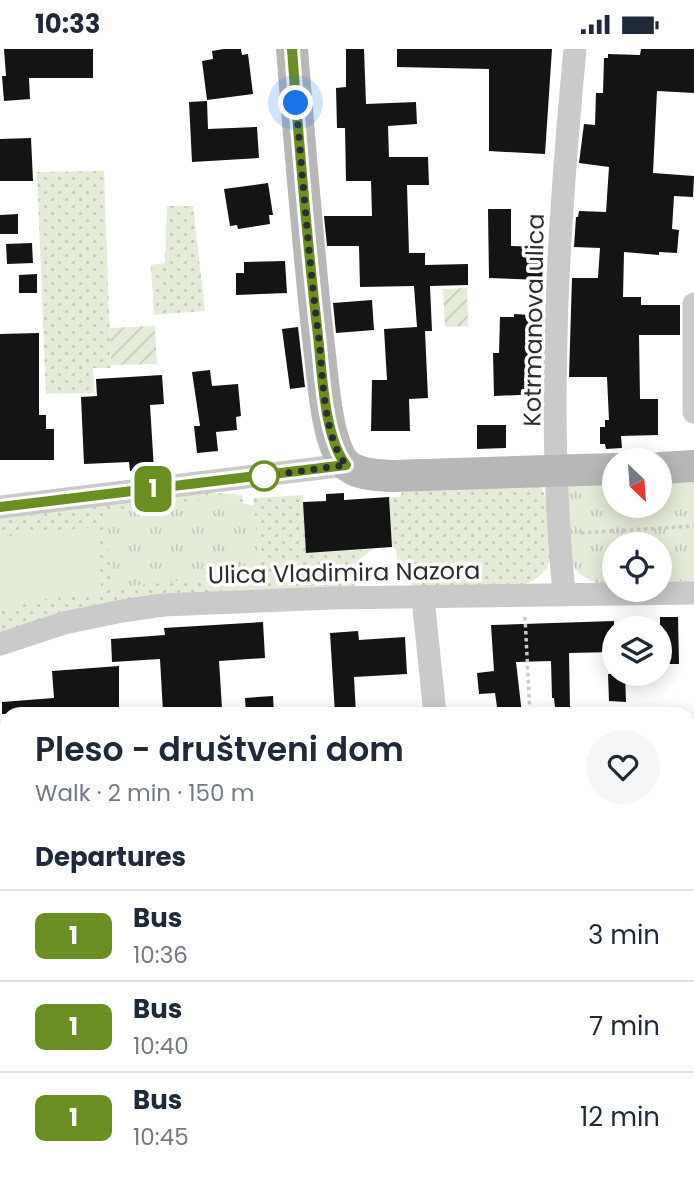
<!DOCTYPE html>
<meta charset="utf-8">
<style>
body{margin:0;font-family:Poppins,sans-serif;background:#f6f6f7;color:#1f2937;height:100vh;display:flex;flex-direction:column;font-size:26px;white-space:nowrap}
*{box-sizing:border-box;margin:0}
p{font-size:23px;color:#747a83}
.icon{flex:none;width:38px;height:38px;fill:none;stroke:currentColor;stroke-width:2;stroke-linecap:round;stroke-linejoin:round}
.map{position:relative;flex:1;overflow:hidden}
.panel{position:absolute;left:0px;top:658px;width:695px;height:471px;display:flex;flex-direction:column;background:#fff;border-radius:21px 21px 0 0;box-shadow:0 4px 18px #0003}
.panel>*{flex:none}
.badge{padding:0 14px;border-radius:10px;font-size:24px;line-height:46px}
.needle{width:46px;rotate:155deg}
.tools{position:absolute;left:602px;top:399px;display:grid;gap:14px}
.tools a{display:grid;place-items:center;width:70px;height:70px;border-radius:50%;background:#fff;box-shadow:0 4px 18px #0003;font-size:35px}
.you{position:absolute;width:35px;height:35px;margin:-18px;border:5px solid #fff;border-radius:50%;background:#1a73e8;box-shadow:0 0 0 10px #1a73e833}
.map>.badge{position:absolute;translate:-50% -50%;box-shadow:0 0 0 4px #fff}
h2{padding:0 35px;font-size:26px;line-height:63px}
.round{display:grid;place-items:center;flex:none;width:74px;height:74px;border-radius:37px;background:#f6f6f7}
.overview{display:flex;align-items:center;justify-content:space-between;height:119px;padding:0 35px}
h1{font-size:33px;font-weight:600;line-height:52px}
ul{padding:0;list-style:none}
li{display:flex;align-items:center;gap:21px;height:91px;padding:0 35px;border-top:2px solid #e0e1e3}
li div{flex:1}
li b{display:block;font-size:26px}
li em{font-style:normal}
li .badge{min-width:77px;font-weight:700;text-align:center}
.status{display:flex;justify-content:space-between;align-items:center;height:49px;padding:0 35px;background:#fff;direction:ltr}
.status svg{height:19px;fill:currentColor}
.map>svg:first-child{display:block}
.grass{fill:url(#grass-dots)}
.forest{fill:url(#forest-firs)}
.park{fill:url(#park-tufts)}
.garden{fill:url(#garden-furrows)}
.pitch{fill:#e5ebd9}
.building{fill:#141414}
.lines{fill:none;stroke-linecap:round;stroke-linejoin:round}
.path{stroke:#cacaca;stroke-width:3.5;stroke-dasharray:3.5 3.5;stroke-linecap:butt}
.street{stroke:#cacaca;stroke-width:23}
.secondary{stroke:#b7b7b7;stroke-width:32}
.line-casing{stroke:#fff;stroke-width:16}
.line{stroke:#6b8e23;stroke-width:10}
.walk{stroke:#2d2d2d;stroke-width:7;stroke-dasharray:0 12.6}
.stop-dot{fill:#fff;stroke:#6b8e23;stroke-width:3.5}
.labels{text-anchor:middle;stroke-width:7;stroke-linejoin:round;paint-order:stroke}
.street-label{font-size:24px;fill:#2d2d2d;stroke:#fff}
</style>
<div class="status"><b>10:33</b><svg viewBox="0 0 49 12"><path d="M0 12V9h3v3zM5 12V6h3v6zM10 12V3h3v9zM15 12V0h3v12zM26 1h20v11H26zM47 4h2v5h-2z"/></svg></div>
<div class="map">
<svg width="694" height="1128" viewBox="0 0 694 1128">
<defs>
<pattern id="grass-dots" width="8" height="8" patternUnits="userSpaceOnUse" patternTransform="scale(1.75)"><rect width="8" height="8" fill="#e5ebd9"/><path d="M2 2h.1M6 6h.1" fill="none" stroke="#c5cabb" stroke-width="1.8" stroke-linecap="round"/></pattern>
<pattern id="forest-firs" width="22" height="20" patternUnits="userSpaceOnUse" patternTransform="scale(1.75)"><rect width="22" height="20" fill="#e5ebd9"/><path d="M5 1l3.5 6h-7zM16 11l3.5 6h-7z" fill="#c5cabb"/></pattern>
<pattern id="park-tufts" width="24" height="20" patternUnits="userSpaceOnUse" patternTransform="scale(1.75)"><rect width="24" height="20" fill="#e5ebd9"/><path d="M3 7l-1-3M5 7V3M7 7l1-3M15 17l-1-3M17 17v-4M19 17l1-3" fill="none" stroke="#c5cabb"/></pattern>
<pattern id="garden-furrows" width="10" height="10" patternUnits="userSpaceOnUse" patternTransform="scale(1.75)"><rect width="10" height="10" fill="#e5ebd9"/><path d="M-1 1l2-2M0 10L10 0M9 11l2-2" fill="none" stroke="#c5cabb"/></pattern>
</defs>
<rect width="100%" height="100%" fill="#fff"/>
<g class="grass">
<path d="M104,122L111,319H93L94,344L46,345L37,123Z"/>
<path d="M167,157H193L205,262L154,266L151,216L165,214Z"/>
<path d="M539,436C549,449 549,462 550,478C553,506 554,524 523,536L416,541L398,517L396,501L392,498L389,448H400L401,444L410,440Z"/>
<path d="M204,443L242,446L243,454L222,448L259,524L253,449L303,446L306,504L373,500L361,509V531L349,541L0,589V469Z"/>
<rect x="97" y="1122" width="125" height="6"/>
</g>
<g class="forest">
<path d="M694,820V1128H690L688,1113V821Z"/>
<path d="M0,1010L7,1011V1122H97V1128H0Z"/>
</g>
<g class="park">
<path d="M694,429V536L660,537V495H614V538C553,530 568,486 568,438L572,434L614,432V457H660V430Z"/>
<path d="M222,448L254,457L259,524L113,539L103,463Z"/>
</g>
<g class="garden">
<path d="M467,239L468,277L445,278L443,240Z"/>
<path d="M155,277L157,315L111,316L110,279Z"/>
</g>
<path class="pitch" d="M95,478L102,544L15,553V559L0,561V482L7,481L8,487Z"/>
<g class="building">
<path d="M4,0H93V29H29L30,50L4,52L2,27H6Z"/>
<path d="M224,0H241L242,6L248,5L253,45L207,51L202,12L213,10L212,2Z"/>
<path d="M346,0H364L366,55L416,53L417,75L388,77L389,108H428L429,136H407L409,204H425V216L468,215V236L430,237L432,282H425L428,349L409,350L410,382H371L372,331H387L384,280L417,278L414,237L360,238L359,197H327L324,167H372L371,132H346L345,79H337L336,39L346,38Z"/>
<path d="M397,0H552L545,105L489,102V20L397,18Z"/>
<path d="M641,0H694V44L657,42L653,124L694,127L693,148L674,147L672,180L679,181L677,204L659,203V206L624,203L623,248H641V256H680V286H639L640,350H658V386L621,387L622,399L606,400L605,395H600V378H605V371H609L607,328H569L572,229H598L600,199L574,198L576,168H578L579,162L606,163L609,118L579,114L584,75L595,76L596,44H603L604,9H608V5L640,6Z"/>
<path d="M207,52L208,80L257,78L259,109L192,113L189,53Z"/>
<path d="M31,89L33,132H0V90Z"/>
<path d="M268,134L273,166H269L270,175L238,180L237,176L230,177L224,140Z"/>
<path d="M488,160H511V197L544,198L542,231L489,229Z"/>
<path d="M18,165V185H0V166Z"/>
<path d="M32,194L33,214L7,215L6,195Z"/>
<path d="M285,212L287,244L236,246V224H244V213Z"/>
<path d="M37,225V244H19V226Z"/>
<path d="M372,251L374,281L336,284L333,254Z"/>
<path d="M514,265L530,266L529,327L541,326V345L494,347L493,304H499L500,268H514Z"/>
<path d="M298,278L305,338L290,340L282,280Z"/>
<path d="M39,284V366H46V380H54V411H0V285Z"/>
<path d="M210,321L212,337L238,335L241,367L236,368L237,381L216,383L218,402L197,404L194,377H200L192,323Z"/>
<path d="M162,326L164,355L150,356L154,421L130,422L129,413L84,415L81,348L97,347L96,330Z"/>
<path d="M477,376H506V399L477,400Z"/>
<path d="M344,444V451L389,448L392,498L306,504L303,453L326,452V445Z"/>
<path d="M660,568H678L679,615H660Z"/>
<path d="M614,572V603L569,604L570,658H555L554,649H552L551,612L516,613L522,665H498L495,644L479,645L477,624L494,622L491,576Z"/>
<path d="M263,573L265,609L219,612L222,659L163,663L160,610L112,613L111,590L165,586L164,579Z"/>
<path d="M358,582L359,591L405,588L407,625L354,628L356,665H335L330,584Z"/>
<path d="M119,617V665H2V653L54,649L52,622Z"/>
<path d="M608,625H625L626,653L609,652Z"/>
<path d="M273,647L274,665H246L245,649Z"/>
</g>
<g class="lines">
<g class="path">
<path d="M581,484L694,477"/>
<path d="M525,568L530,665"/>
</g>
<g class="street">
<path d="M694,255V363"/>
<path d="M0,458L346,416"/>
<path d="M564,544C546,363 558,180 575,0"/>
<path d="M423,549L435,665"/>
<path d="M0,595L64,574L122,562L163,556L332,549L694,544"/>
<path d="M0,706L7,761"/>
<path d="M489,1122V1128"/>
</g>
<g class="secondary">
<path d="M292,0C300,99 308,199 319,298C323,328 326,388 343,412C354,426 376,426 392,427L614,420"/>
<path d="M660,419L694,417"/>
</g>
</g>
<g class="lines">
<defs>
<path id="line" d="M0,458L346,416C324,388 322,322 318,287C307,191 299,96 292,0"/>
</defs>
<use href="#line" class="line-casing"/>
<use href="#line" class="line"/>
<path class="walk" d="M264,427L346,416C323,387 323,327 319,291C309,212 303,133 296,54"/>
</g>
<circle class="stop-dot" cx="264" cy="427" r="14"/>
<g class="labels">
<g class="street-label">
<text transform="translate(534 271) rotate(-89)" y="8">Kotrmanova ulica</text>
<text transform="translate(344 524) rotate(-1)" y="8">Ulica Vladimira Nazora</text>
</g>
</g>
</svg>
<div class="tools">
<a><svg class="needle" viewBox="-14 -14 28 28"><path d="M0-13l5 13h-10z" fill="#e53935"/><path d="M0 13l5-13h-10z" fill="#747a83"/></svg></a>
<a><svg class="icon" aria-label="locate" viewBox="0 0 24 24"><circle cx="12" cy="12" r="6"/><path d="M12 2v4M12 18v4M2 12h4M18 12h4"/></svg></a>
<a><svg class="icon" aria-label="layers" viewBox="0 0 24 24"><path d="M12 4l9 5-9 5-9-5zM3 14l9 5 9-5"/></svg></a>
</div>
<div class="you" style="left:296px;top:54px"></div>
<b class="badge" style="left:153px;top:440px;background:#6b8e23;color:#fff">1</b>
<section class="panel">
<div class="overview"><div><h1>Pleso - društveni dom</h1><p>Walk · 2 min · 150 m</p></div><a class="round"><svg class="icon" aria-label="heart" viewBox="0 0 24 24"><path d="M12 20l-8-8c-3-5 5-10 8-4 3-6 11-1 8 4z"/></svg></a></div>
<h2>Departures</h2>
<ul>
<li><span class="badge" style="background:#6b8e23;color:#fff">1</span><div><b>Bus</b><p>10:36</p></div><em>3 min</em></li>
<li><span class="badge" style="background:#6b8e23;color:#fff">1</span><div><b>Bus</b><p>10:40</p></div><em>7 min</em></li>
<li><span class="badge" style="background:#6b8e23;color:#fff">1</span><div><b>Bus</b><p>10:45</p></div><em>12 min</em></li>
</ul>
</section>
</div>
